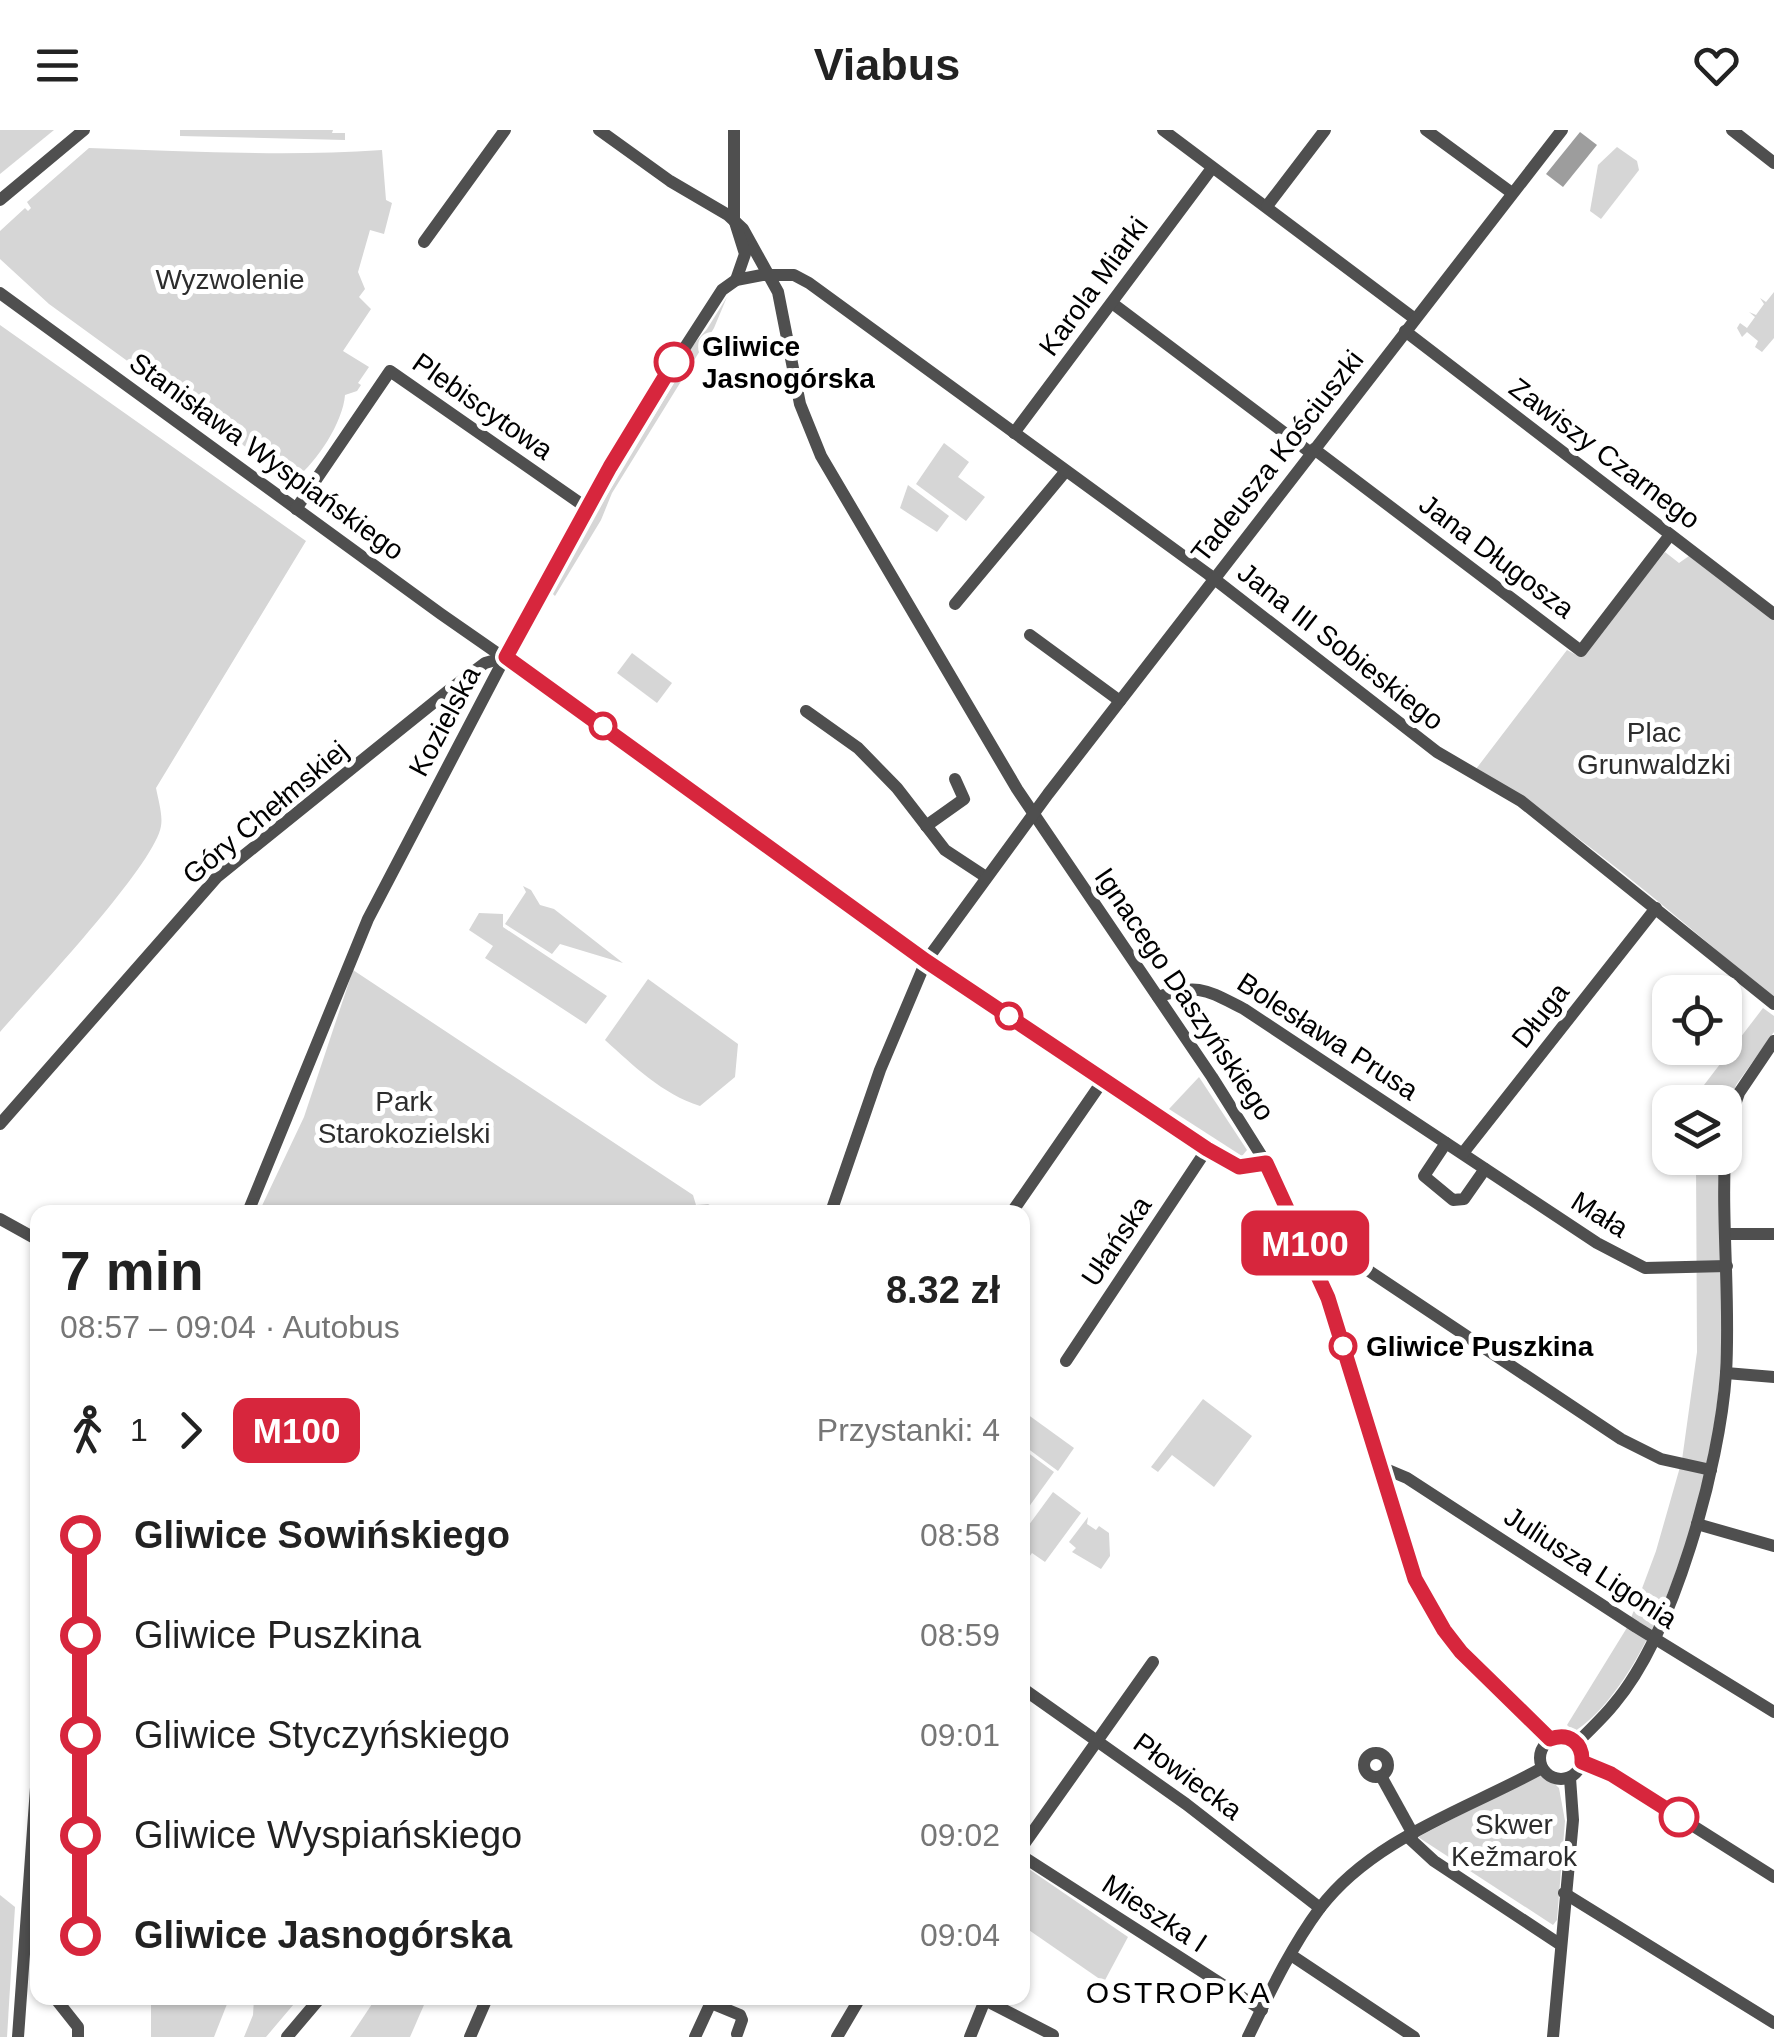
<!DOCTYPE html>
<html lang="pl">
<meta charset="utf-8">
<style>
body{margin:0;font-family:Helvetica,sans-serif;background:#f2f2f2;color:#222;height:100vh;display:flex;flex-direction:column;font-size:38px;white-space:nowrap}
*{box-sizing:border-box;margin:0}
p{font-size:32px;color:#767676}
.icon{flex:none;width:55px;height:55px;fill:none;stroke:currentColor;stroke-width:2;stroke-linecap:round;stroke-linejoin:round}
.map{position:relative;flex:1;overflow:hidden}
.details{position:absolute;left:30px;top:1075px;width:1000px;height:800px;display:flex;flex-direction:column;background:#fff;border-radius:20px;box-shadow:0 2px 8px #0004}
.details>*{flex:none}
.badge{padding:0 20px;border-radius:15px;font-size:35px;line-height:65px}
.controls{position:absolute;left:1652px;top:845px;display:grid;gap:20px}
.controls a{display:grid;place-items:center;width:90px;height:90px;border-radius:20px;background:#fff;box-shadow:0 2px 8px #0004;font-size:50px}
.map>.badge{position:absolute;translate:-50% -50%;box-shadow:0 0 0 5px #fff}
.legs{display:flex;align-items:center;gap:15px;height:110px;padding:0 30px;font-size:32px}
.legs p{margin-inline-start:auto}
.summary{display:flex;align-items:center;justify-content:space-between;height:170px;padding:0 30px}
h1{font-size:55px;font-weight:700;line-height:75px}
ul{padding:0 30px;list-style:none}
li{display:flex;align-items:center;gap:35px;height:100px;font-size:38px}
li i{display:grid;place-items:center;width:15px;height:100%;margin:0 12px;background:currentColor}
li i::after{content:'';width:25px;height:25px;margin:-12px;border:8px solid;border-radius:50%;background:#fff}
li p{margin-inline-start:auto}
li:first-child i{background:linear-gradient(#0000 50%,currentColor 0)}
li:last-child i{background:linear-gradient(currentColor 50%,#0000 0)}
header{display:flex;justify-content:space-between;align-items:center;height:130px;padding:0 30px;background:#fff;font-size:45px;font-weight:700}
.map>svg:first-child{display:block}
.green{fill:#d6d6d6}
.water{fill:#9d9d9d}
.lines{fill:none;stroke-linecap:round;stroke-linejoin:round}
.minor{stroke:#4f4f4f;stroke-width:12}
.line-1-casing{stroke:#fff;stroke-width:22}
.line-1{stroke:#d7263d;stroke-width:15}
.stop-1-dot{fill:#fff;stroke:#d7263d;stroke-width:5}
.labels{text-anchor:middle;stroke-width:10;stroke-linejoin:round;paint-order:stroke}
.park-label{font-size:28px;fill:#2d2d2d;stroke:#fff}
.street-label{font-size:28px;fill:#000;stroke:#fff}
.stop-label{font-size:28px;font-weight:bold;fill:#000;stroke:#fff;text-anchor:start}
.neighbourhood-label{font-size:30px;letter-spacing:2.5px;fill:#000;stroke:#fff}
</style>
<header><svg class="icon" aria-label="menu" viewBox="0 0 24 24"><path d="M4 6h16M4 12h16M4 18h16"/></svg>Viabus<svg class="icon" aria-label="heart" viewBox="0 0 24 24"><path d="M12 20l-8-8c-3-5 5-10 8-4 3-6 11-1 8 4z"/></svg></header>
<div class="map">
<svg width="1774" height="1907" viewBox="0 0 1774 1907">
<rect width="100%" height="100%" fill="#fff"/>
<g class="green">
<path d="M0,0H54L0,44Z"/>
<path d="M180,0H333L332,3H345V10L180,6Z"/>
<path d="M1617,17L1637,31L1639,40L1601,89L1590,81L1598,35Z"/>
<path d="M89,18C187,21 284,27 382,20L386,70L392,73L384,104L370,100L358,142L365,159L359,167L371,179L343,221L369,237L358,253L361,255L357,261L345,265C343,292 317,332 296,348L283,344L49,174L0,129V101L25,78L28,81L31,78L27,72Z"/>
<path d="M1774,162V208L1762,222L1755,217L1758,211L1747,202L1742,207L1737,198L1740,193L1747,198L1755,187L1749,182L1756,185L1764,174L1760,168L1766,172Z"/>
<path d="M727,167L714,198L612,363L601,390L555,466L550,461L687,231V222L707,199Z"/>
<path d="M0,195L306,411L156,658C158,669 163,685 161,696C155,735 32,865 0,902Z"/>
<path d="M944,313L969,332L958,347L985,367L966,391L916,354Z"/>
<path d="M908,355L949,386L937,402L900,378Z"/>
<path d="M1665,422L1679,433L1689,426L1774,490V868C1677,788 1584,704 1476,639L1567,520L1580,527Z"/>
<path d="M632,523L672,553L657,573L617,543Z"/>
<path d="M523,756L531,760L540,775L554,779L623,833L560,814L552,824L505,794L526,762Z"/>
<path d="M479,783L503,784V797L607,866L586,894L485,828L493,816L469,800Z"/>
<path d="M353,840L693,1065L696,1075L708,1074L722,1082H259L304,987Z"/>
<path d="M648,849L738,914L735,947L700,976C662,964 634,936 605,910Z"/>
<path d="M1763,878L1774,886V902L1736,955L1725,985V972H1691Z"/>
<path d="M1199,947L1247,1020L1242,1026L1169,979Z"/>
<path d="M1691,1028H1719C1720,1099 1724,1171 1720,1242C1715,1341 1660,1545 1574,1602L1567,1595L1628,1496L1656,1421L1682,1330L1697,1222L1696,1032Z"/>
<path d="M1203,1269L1252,1306L1214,1357L1172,1325L1158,1342L1151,1337Z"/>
<path d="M1027,1284L1074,1318L1058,1341L1023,1315V1291Z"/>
<path d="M1023,1319L1054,1342L1023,1385Z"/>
<path d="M1053,1362L1081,1383L1045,1432L1032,1423L1023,1435V1403Z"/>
<path d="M1088,1387L1087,1394L1096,1400L1099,1396L1109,1403L1110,1426L1101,1439L1072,1422L1076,1418L1069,1412Z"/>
<path d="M1542,1642L1559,1658L1565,1691L1557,1790L1553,1795L1418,1707Z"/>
<path d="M1023,1735L1128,1807L1104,1852L1023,1796Z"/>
<path d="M0,1765L15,1777L7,1907H0Z"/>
<path d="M151,1868L229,1869L214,1907H151Z"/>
<path d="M254,1868H299L266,1907H244L253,1885Z"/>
<path d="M376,1868H427L410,1907H350Z"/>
</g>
<path class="water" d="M1580,2L1597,15L1563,57L1546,44Z"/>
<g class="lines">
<g class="minor">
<path d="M599,0L670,51L728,85L743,99L778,162L800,274L821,326L1017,659L1212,947L1266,1033L1327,1168L1405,1423L1432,1482L1461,1521L1550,1609"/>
<path d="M734,0V89L745,124L736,150"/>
<path d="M1163,0L1415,189"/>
<path d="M1426,0L1512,63"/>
<path d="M1732,0L1774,33"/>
<path d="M0,70L84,0"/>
<path d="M1267,76L1325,0"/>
<path d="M424,112L505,0"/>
<path d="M0,163L441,484L605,598L926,831L1228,1033L1247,1038L1266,1033"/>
<path d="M1112,173L1311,323"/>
<path d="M1405,201L1774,484"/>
<path d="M1014,303L1212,38"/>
<path d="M1314,319L1581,521L1670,405"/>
<path d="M296,379L390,241L587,378"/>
<path d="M955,474L1065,342"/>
<path d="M1030,505L1120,571"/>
<path d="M806,581L858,618L897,658L945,720L986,747"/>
<path d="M926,696L964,669L955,649"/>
<path d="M1158,867C1198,852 1208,861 1244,879L1597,1113L1645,1138L1727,1136"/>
<path d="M0,994L217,747L453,557L485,533L506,527"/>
<path d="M1446,1013L1424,1046L1453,1070L1464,1069L1485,1039"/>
<path d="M1463,1023L1656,778"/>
<path d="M248,1082L368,789L537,466L638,290L722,160L736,150L762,145H794L809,153L1208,444L1437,622L1521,671L1774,874"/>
<path d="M831,1082L880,940L926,831L1048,664L1562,0"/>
<path d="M1012,1082L1104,949"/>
<path d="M0,1089L38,1110"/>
<path d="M1726,1104H1774"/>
<path d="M1307,1118L1324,1114L1339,1121L1621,1309L1661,1329L1711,1340"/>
<path d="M1066,1231L1207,1019"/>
<path d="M1726,1243L1774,1247"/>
<path d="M1380,1340H1388L1407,1348L1636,1497L1774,1582"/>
<path d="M1697,1394L1774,1416"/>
<path d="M1022,1558L1186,1674L1320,1778"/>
<circle cx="1561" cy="1628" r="21"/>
<path d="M1577,1613C1589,1600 1603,1588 1614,1574C1674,1504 1720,1335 1726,1243C1731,1162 1719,1079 1727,998L1739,963L1774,911"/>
<circle cx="1376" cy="1635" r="12"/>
<path d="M1582,1632L1611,1644L1774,1747"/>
<path d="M1381,1646L1413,1704"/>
<path d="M1408,1707L1434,1731L1561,1815"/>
<path d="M1022,1717L1153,1532"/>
<path d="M1022,1726L1262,1880"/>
<path d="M1564,1763L1774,1893"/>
<path d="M1291,1825L1414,1907"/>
<path d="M55,1868L78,1897V1907"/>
<path d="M981,1868L1053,1905"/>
<path d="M711,1873L740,1885L742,1890L737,1904"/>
<path d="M18,1907L38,1630"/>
<path d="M287,1907L320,1868"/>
<path d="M470,1907L487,1868"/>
<path d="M695,1907L713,1868"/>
<path d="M837,1907L860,1868"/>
<path d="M970,1907L985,1870"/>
<path d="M1248,1907C1269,1864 1291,1817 1320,1778C1373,1708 1468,1679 1542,1638"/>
<path d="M1553,1907L1573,1690L1570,1648"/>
</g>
</g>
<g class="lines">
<defs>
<path id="line-1" d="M674,232L610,337L506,527L926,831L1207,1019L1239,1037L1266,1033L1328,1168L1415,1449L1444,1500L1461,1522L1550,1609C1569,1602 1583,1613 1582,1632L1611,1644L1679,1687"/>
</defs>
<use href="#line-1" class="line-1-casing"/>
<use href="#line-1" class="line-1"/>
</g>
<g class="stop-1-dot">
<circle cx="674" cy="232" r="18"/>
<circle cx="603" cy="596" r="12"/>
<circle cx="1009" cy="886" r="12"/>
<circle cx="1343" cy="1216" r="12"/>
<circle cx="1679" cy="1687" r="18"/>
</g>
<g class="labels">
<g class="park-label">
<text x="230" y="159">Wyzwolenie</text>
<text x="1654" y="612">Plac<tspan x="1654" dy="32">Grunwaldzki</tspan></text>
<text x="404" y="981">Park<tspan x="404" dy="32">Starokozielski</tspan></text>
<text x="1514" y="1704">Skwer<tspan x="1514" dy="32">Kežmarok</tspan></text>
</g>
<g class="street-label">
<text transform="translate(1093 156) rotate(-54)" y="10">Karola Miarki</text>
<text transform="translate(483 276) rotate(35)" y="10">Plebiscytowa</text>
<text transform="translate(1605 323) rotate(37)" y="10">Zawiszy Czarnego</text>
<text transform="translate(267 326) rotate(36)" y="10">Stanisława Wyspiańskiego</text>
<text transform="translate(1277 326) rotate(-52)" y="10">Tadeusza Kościuszki</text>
<text transform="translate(1497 426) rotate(37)" y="10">Jana Długosza</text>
<text transform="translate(1341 516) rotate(38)" y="10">Jana III Sobieskiego</text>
<text transform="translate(444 591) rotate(-62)" y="10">Kozielska</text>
<text transform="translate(265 682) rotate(-40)" y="10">Góry Chełmskiej</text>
<text transform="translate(1185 864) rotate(56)" y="10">Ignacego Daszyńskiego</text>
<text transform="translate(1540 885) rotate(-52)" y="10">Długa</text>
<text transform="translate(1328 906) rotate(33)" y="10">Bolesława Prusa</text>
<text transform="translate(1600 1084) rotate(32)" y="10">Mała</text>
<text transform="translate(1116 1111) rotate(-56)" y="10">Ułańska</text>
<text transform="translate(1591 1437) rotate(33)" y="10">Juliusza Ligonia</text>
<text transform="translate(1188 1646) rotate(36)" y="10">Płowiecka</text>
<text transform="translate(1155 1783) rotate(33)" y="10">Mieszka I</text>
</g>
<g class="stop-label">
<text x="702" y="226">Gliwice<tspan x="702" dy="32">Jasnogórska</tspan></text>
<text x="1366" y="1226">Gliwice Puszkina</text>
</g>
<g class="neighbourhood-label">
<text x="1179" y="1873">OSTROPKA</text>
</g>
</g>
</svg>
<div class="controls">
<a><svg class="icon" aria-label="locate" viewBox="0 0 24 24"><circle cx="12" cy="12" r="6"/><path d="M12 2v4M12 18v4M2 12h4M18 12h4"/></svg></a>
<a><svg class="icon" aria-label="layers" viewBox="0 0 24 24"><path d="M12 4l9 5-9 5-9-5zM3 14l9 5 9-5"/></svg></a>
</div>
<b class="badge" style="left:1305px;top:1113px;background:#d7263d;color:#fff">M100</b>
<section class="details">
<div class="summary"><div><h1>7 min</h1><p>08:57 – 09:04 · Autobus</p></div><b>8.32 zł</b></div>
<div class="legs"><svg class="icon" aria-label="walk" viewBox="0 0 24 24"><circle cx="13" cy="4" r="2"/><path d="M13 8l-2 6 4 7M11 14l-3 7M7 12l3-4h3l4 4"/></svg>1<svg class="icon" aria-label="forward" viewBox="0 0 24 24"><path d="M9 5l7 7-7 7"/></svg><b class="badge" style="background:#d7263d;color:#fff">M100</b><p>Przystanki: 4</p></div>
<ul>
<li><i style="color:#d7263d"></i><b>Gliwice Sowińskiego</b><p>08:58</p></li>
<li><i style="color:#d7263d"></i><span>Gliwice Puszkina</span><p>08:59</p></li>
<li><i style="color:#d7263d"></i><span>Gliwice Styczyńskiego</span><p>09:01</p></li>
<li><i style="color:#d7263d"></i><span>Gliwice Wyspiańskiego</span><p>09:02</p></li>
<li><i style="color:#d7263d"></i><b>Gliwice Jasnogórska</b><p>09:04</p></li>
</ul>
</section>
</div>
